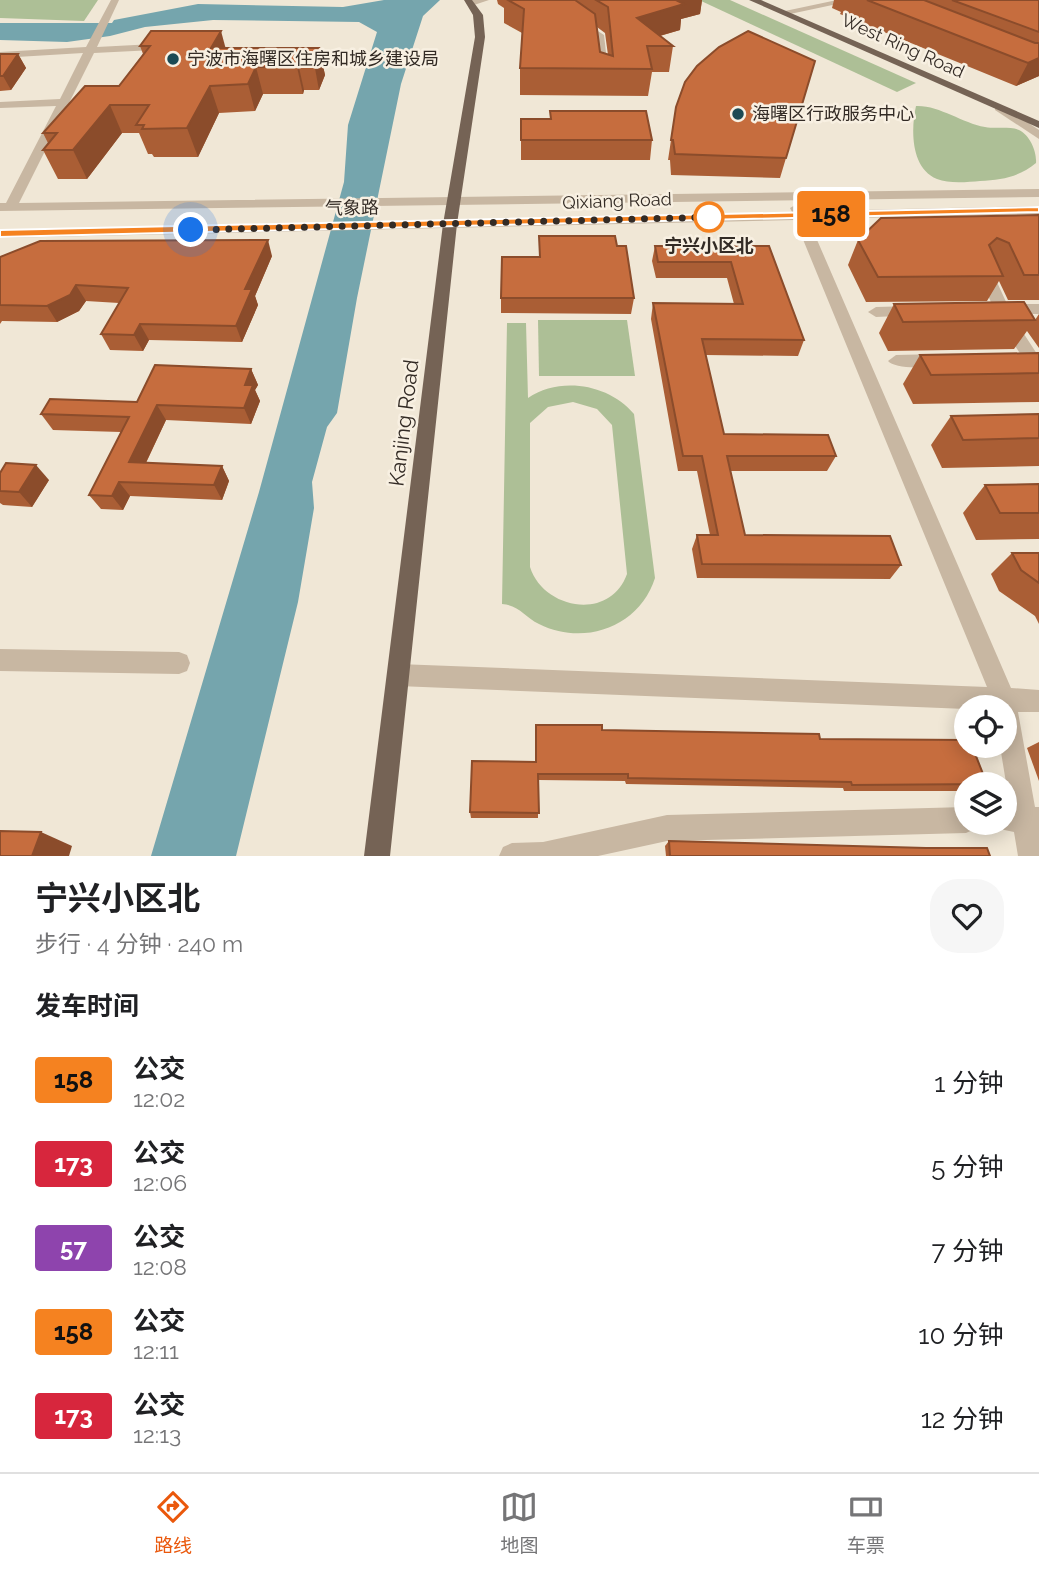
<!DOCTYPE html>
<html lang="zh">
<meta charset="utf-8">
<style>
body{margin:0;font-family:Raleway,"Noto Sans SC",sans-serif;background:#f6f6f6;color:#202124;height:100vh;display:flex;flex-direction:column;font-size:26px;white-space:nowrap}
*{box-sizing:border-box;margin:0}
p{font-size:23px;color:#757577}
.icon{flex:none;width:38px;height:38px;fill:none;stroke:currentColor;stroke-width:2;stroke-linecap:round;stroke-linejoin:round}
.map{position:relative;height:856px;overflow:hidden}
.panel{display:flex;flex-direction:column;background:#fff;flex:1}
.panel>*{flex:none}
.badge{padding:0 14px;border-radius:5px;font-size:24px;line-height:46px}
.buttons{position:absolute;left:954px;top:695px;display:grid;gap:14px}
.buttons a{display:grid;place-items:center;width:63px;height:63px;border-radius:50%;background:#fff;box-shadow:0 4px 18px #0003;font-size:35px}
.you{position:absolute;width:35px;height:35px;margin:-18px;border:5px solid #fff;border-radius:50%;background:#1a73e8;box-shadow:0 0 0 10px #1a73e833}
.map>.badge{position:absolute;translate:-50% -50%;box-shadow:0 0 0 4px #fff}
h2{padding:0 35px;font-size:26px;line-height:63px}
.round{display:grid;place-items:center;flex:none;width:74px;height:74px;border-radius:28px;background:#f6f6f6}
.overview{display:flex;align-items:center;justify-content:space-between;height:119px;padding:0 35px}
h1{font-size:33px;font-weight:700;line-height:52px}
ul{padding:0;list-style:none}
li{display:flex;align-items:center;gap:21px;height:84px;padding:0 35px}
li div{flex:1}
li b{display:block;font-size:26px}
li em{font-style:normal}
li .badge{min-width:77px;font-weight:700;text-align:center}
.menu{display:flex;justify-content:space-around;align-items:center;height:98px;border-top:2px solid #e0e0e0;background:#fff;font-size:19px;color:#757577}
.menu a{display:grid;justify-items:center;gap:4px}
.menu .on{color:#ea580c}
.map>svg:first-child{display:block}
.green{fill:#adbf96;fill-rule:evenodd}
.water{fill:#75a5ad}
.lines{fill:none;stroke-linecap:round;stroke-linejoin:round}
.minor{fill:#c8b7a2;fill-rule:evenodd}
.major{fill:#756355;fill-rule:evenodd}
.wall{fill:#aa5e35;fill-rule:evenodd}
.shaded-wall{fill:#8b4c2b}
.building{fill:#c66d3e;stroke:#8b4c2b;stroke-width:2}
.line{fill:#f58220;stroke:#fff;stroke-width:2}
.walk{stroke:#332b25;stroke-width:7;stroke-dasharray:0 12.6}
.poi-dot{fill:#1b4a54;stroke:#f8f0e2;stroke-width:2.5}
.stop-dot{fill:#fff;stroke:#f58220;stroke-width:3.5}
.labels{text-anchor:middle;stroke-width:5;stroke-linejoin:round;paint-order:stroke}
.far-street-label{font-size:18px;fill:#332b25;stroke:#f8f0e2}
.far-poi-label{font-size:18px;fill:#332b25;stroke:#f8f0e2;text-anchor:start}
.far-stop-label{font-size:18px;font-weight:bold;fill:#332b25;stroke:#f8f0e2}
.street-label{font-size:21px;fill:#332b25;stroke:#f8f0e2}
</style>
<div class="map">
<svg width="1039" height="856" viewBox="0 0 1039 856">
<rect width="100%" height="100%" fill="#f0e7d6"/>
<g class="green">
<path d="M0,0H98L84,21L0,18Z"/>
<path d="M699,0H730L916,83L897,92Z"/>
<path d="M916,106C939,105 962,123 985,127C995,129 1010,126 1019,130C1030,135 1037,152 1036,163C1019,177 1002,180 980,181C968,182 949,184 937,179C910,168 911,128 916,106Z"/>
<path d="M538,320H627L635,376H539Z"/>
<path d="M507,323H526L528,398C560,376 609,384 634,414L655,578C640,626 585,647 539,624C525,617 519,605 502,604ZM573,402L597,409L612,425L627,574C610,622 543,609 530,567V423L548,407Z"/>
</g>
<path class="water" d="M384,0H440L423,16L401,84L357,298L337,413L327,427L312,482L314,508L298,602L236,856H151L259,492L344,182L348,125L377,32L359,22L213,20L145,27L110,36L67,42L0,40V23H112L114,20L198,4L343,7Z"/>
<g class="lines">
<g class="minor">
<path d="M111,0H119L97,47L154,44L159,47L154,50L94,53L19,203L1039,189V197L0,211V203H6L56,106L0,108V102L60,99L83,53L0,58V52L86,47Z"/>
<path d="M489,0L471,6L466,3L472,0Z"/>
<path d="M540,0H550L604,35L609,79L600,77L596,38Z"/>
<path d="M837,0H856L790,14L785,11Z"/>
<path d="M995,106H1003L1039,130V139L995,110Z"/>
<path d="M797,204L802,205L805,211L1039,206V214L808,219L1011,688L1039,690V712H1018L1035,807H1039V856H1018L1014,832L995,828L993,822H1004V806L1010,807L1000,746H1004V707H966V709L398,686L390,683L387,675L390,667L398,664L987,687L795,220L0,238V230L792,212L790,208Z"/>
<path d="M984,265L991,269L1007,304H1039V314H1011L1039,357V376L1033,374L998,319L977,269Z"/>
<path d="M914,306L922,311L919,315L876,317L868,312L876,307Z"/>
<path d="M938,354L946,360C939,369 895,370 888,361L896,355Z"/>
<path d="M0,649L179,652L187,655L190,663L187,671L179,674L0,671Z"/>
<path d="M966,807V822H978L975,829L966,833L667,841L598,856H499L503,847L512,843L543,842L667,815Z"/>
</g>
<g class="major">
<path d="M464,0H472L483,15L485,37L457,224L390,856H364L443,224L475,37L473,15Z"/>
<path d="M749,0H761L1039,121V128Z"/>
</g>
</g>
<g class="wall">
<path d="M497,0H702L700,14L681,19L680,30L660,36L673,46L669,72H652L648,96L520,95V68L522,33L504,23V8L498,4ZM597,27L605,33L608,55L600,52Z"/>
<path d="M834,0H1039V76L1016,86L840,14L841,12L832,8Z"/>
<path d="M140,46L226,48H319L325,75L319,90H304L303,94H263L255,111L219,113L198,157H154L152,154H148L139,133H122L87,179H58L43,150L48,143L43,133L119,86L143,54Z"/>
<path d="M0,54H18L26,68L11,90L0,91Z"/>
<path d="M815,61L780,178L671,175L670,160H668L676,107Z"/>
<path d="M550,111L652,140L650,160H521V119H550Z"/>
<path d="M1039,215V300H1008L999,281L987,301L866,302L848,265L858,240Z"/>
<path d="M539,236L617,246L634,298L631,314L501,313V298L539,257Z"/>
<path d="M655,246H769L804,340L798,356L706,355L724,434L836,456L827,471H730L745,535L901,565L890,579L697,578L692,549L697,535H710L697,471H678L651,319L653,303L734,304L727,278H656L652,261Z"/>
<path d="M272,256L255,296L258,305L242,342L149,340L143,351L110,350L101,334L119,303L86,301L79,311L57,322L2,321L0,324V257Z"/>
<path d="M894,304L1035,320L1039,314V348L1027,331L1014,349L888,351L879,333Z"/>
<path d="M1039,353V402L913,404L903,384L920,355Z"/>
<path d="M251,369L258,385L255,390L260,401L251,424L166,420L146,463L222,466L229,481L222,500L130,496L123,510L101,509L89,495L121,432L53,430L41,414L137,402Z"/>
<path d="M1039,414V466L942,468L931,445L951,416Z"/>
<path d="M49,480L32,507L3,505L0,503V491Z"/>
<path d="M1039,484V539L976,540L963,513L985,485Z"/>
<path d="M1012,553H1039V624L1035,616L999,591L991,574Z"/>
<path d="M602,730L820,739L966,784V791H844L843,788L626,784L625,781L538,780V818H471L470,812Z"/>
<path d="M1039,742V781L1027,748Z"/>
<path d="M669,841L990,856H666L665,846Z"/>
</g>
<g class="shaded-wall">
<path d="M671,0H702L700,14L681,19L680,30L634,43L637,18Z"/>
<path d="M221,31L228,57L211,48Z"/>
<path d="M319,48L325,75L319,90L314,63Z"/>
<path d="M18,54L26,68L11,90L3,76Z"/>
<path d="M1039,58V76L1016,86L1028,63Z"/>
<path d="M298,63L304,90L303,94L297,67Z"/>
<path d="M256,67L263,94L255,111L248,84Z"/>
<path d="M210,86L219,113L198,157L187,128Z"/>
<path d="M110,105L122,133L87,179L73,150Z"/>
<path d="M268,240L272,256L255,296L258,305L242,342L236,326L245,289Z"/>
<path d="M76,285L86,301L79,311L57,322L47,306Z"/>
<path d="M140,324L149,340L143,351L134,335Z"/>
<path d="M251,369L258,385L255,390L260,401L251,424L244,408L245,385Z"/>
<path d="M157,405L166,420L139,477L129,462Z"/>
<path d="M36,465L49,480L32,507L19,492Z"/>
<path d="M222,466L229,481L222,500L214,485Z"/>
<path d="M119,482L130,496L123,510L112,496Z"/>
<path d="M41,832L72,846L69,856H32Z"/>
</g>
<g class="building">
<path d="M508,0H575L595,14L600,52L613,56L608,7L596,0H676L684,4L637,18L673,46H647L652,69L520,68L524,9Z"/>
<path d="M867,0H924L1035,43H1039V58L1028,63Z"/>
<path d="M952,0H1039V32Z"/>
<path d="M151,31H221L211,48H319L314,63H298L297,67H256L248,84L210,86L187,128L142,129L144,125H136L149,105H110L73,150H43L57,133H43L85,86H119L150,46H140Z"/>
<path d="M748,31L815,61L786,158L675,154L673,140H671L676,107L685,82L697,66L719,47Z"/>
<path d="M0,54H18L3,76H0Z"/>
<path d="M550,111H646L652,140H521V119H551Z"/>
<path d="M1039,215V275H1024L1009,243L997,238L989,245L1003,276L878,277L858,240L881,218Z"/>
<path d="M539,236H615L617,246H626L634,298H501L502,257H540Z"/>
<path d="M268,240L245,289H252L236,326L140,324L134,335L101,334L128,288L76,285L70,295L47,306L0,305V257L40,241Z"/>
<path d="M655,246H769L804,340L702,339L724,434L828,435L836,456H727L745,535L890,536L901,565L702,564L697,535H718L702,456H683L653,303L743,304L731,262H658Z"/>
<path d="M1024,302L1035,320L903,322L894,304Z"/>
<path d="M1039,353V373L931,375L920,355Z"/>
<path d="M155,365L251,369L245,385H253L244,408L157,405L129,462L222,466L214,485L119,482L112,496L89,495L129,417L41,414L50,399L137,402Z"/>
<path d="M1039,414V438L963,440L951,416Z"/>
<path d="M6,463L36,465L19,492L0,491V473Z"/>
<path d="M1039,484V513H1000L985,485Z"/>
<path d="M1012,553H1039V583L1021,570Z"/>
<path d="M536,725H602V730L819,734L820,739L966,740V746H972L987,784L852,785L851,782L628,778V774H538L539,813L470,812L472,761L536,762Z"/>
<path d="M0,831L41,832L32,856H0Z"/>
<path d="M669,841L926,848H987L990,856H670Z"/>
</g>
<path class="line" d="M1039,207V212L0,237V230Z"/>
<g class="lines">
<path class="walk" d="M191,230L720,217H709"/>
</g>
<g class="poi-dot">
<circle cx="173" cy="59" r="7"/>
<circle cx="738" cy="114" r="7"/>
</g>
<circle class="stop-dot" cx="709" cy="217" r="14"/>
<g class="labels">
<g class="far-street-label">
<text transform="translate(903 46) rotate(24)" y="6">West Ring Road</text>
<text transform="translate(617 201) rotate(-2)" y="6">Qixiang Road</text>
<text transform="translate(352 208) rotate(-1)" y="6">气象路</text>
</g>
<g class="far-poi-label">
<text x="187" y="65">宁波市海曙区住房和城乡建设局</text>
<text x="752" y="120">海曙区行政服务中心</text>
</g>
<g class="far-stop-label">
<text x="709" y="252">宁兴小区北</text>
</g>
<g class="street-label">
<text transform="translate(404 423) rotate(-83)" y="7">Kanjing Road</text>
</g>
</g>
</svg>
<div class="buttons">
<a><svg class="icon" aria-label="locate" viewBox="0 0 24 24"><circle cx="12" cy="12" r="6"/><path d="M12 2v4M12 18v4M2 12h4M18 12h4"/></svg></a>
<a><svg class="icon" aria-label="layers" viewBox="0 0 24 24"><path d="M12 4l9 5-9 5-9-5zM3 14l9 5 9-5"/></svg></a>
</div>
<div class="you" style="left:191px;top:230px"></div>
<b class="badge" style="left:831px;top:214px;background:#f58220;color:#111">158</b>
</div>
<section class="panel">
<div class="overview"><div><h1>宁兴小区北</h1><p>步行 · 4 分钟 · 240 m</p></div><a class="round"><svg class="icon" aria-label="heart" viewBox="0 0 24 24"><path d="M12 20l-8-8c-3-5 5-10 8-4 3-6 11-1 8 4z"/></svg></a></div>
<h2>发车时间</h2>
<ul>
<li><span class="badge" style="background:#f58220;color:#111">158</span><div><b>公交</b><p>12:02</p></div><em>1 分钟</em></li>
<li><span class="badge" style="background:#d7263d;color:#fff">173</span><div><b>公交</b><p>12:06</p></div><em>5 分钟</em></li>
<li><span class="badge" style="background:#8e44ad;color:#fff">57</span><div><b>公交</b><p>12:08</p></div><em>7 分钟</em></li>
<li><span class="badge" style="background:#f58220;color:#111">158</span><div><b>公交</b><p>12:11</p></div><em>10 分钟</em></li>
<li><span class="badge" style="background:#d7263d;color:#fff">173</span><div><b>公交</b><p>12:13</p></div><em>12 分钟</em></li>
</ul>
</section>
<nav class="menu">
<a class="on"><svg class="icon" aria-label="directions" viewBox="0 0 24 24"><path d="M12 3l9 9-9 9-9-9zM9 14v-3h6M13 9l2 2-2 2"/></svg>路线</a>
<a><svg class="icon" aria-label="map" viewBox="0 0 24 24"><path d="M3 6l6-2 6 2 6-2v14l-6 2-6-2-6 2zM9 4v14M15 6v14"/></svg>地图</a>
<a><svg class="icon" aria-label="tickets" viewBox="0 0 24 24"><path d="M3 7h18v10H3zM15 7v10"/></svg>车票</a>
</nav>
